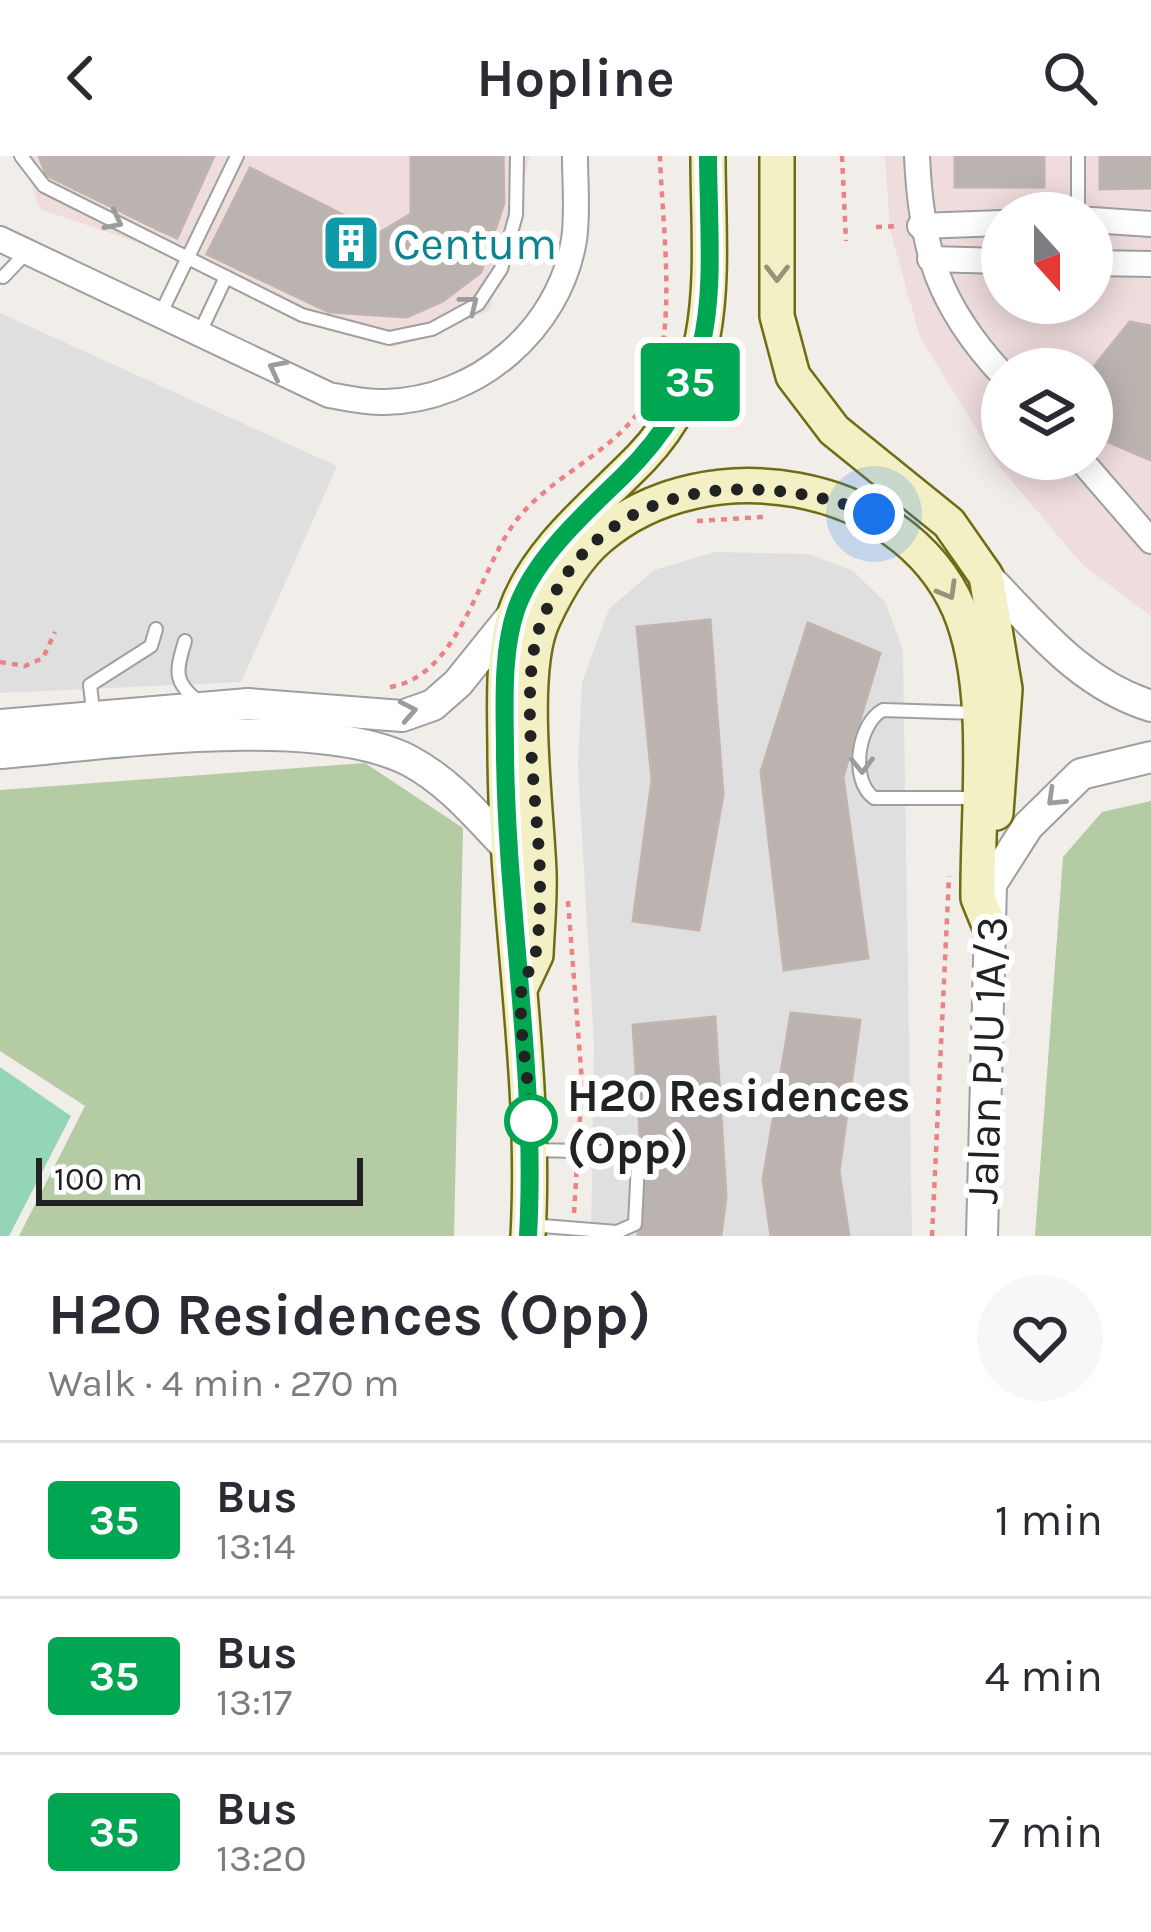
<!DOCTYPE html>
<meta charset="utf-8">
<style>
body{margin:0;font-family:Karla,sans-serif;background:#f7f7f7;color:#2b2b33;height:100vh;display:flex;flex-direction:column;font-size:45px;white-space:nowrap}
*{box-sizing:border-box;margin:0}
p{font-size:39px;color:#7c7c81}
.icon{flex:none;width:66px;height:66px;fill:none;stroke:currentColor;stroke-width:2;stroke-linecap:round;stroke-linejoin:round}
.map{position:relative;height:1080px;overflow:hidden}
.panel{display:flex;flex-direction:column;background:#fff;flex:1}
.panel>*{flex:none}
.badge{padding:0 24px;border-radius:9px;font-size:42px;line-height:78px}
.needle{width:78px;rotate:159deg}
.controls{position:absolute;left:981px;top:36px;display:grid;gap:24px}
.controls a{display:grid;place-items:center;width:132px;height:132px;border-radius:50%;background:#fff;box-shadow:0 6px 30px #0003;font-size:60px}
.scale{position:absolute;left:36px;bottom:30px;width:327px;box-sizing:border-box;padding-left:12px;border:6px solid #222;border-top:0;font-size:33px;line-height:42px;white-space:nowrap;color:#222;-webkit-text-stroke:9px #fff;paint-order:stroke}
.you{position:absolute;width:60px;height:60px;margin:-30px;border:9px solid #fff;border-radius:50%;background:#1a73e8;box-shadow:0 0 0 18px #1a73e833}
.map>.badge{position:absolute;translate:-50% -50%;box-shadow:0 0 0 6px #fff}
.round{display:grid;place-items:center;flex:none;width:126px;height:126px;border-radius:63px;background:#f7f7f7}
.overview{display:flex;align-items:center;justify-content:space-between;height:204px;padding:0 48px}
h1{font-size:57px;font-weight:700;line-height:90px}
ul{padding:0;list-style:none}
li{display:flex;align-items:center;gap:36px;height:156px;padding:0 48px;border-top:3px solid #e1e1e2}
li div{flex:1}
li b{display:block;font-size:45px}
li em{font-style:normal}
li .badge{min-width:132px;font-weight:700;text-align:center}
header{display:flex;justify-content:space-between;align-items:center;height:156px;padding:0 48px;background:#fff;font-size:54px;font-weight:700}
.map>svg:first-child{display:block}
.residential{fill:#e0dfdf}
.commercial{fill:#efdcdd;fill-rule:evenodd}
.forest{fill:#b4cba4}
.pitch{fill:#93d5b4}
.building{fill:#bab3b0;stroke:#c1b4ae;stroke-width:3}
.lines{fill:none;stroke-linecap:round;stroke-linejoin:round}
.service-casing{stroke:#9f9f9f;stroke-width:16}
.minor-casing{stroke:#9f9f9f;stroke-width:28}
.tertiary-casing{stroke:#9f9f9f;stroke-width:34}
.secondary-casing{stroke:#6e6d14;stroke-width:38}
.path{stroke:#e98384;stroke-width:4.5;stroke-dasharray:6 6;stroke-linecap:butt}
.service{stroke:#fff;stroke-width:12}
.minor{stroke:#fff;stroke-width:24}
.tertiary{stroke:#fff;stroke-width:30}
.secondary{stroke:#f3f0c6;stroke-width:33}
.oneway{stroke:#9c9c9c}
.oneway2{stroke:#95937c}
.line-casing{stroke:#fff;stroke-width:27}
.line{stroke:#00a651;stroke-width:18}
.walk{stroke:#222;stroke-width:12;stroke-dasharray:0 21.6}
.stop-dot{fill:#fff;stroke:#00a651;stroke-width:6}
.labels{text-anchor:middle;stroke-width:12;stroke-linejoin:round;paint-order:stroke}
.culture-label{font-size:45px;fill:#0d838f;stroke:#fff;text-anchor:start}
.street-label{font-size:45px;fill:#222;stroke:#fff}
.stop-label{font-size:45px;font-weight:bold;fill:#222;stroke:#fff;text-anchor:start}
</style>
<header><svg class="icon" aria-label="back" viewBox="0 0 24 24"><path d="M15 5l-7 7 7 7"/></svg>Hopline<svg class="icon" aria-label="search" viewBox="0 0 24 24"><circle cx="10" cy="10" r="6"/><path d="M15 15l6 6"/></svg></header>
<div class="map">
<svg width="1151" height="1080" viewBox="0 0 1151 1080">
<rect width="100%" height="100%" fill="#f1eeea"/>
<g class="residential">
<path d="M0,157L337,310L241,526L0,537Z"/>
<path d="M715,396L809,398L853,415L885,446L903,494L912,1080H591L594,889L578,610L582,526L609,453L654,414Z"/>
</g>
<g class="commercial">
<path d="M22,0H530L489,155L394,191L165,96L40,53Z"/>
<path d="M885,0H1151V460L1081,407L999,310L920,181L890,74ZM1002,57H1092V147H1002ZM1002,213H1092V303H1002Z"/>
</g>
<g class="forest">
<path d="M365,607L463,672L454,1080H19L85,950L0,895V634Z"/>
<path d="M1151,645V1080H1035L1063,701L1102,656Z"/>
</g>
<path class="pitch" d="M0,911L71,960L9,1080H0Z"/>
<g class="building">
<path d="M39,0H187L192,2L157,73L46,19Z"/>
<path d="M187,0H214L177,82L157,73L192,2Z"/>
<path d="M411,0H503L504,47L481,116L443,145L407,161L329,156L207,98L250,12L379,77L411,58Z"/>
<rect x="955" y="0" width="89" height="31"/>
<path d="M1100,0H1151V32L1100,33Z"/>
<path d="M1130,166L1151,170V304L1092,279V213Z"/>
<path d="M710,464L723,639L699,774L633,765L652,624L637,471Z"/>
<path d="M808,467L880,497L843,621L868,802L784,814L761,616Z"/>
<path d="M791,857L860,864L839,1015L849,1080H771L763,1024Z"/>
<path d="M715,861L726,1041L721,1080H638L643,1025L633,869Z"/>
</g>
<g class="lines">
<defs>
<g id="service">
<path d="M21,0L44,30L302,159L389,182L432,173L478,148L501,113L516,59L517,0"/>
<path d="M1078,0V57"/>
<path d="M3,121L25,98"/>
<path d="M161,157L237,0"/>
<path d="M201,174L226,121"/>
<path d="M185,485C176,515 173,526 198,545"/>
<path d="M94,563L90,529L151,490L156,473"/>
<path d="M975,642H874C849,624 858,567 883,554L976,557"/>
<path d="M530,1069L617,1076L635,1068L638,1007L627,996L532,994"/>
</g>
<g id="minor">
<path d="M917,0C921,93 938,149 1002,218"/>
<path d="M1092,64L1151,68"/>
<path d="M920,70L1002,67"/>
<path d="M0,83L329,239C347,242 367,247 385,246C477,244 559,174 574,84C578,57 575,27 575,0"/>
<path d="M930,103L1002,105"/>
<path d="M1092,107L1151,108"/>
<path d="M1080,303L1151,385"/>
</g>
<g id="tertiary">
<path d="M986,420C1036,471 1080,528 1151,550"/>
<path d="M0,569L248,548L402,560L433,549L458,527L516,455"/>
<path d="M0,597C106,588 317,557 410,605C449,626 476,659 506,690"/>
<path d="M982,1080L991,728L1028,670L1081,618L1151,601"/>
</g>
<g id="secondary">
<path d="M777,0V160L793,220L834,274L949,367L986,420L1005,533L996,657"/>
<path d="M520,833L536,799C537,772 540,744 539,717C537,654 518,518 543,464C556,436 576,401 600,381C705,291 902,322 959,453C993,532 977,655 978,742L989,769"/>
<path d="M528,1080C537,919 506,760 505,599C505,554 501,498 516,454C538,392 599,346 642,301C725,213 708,110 708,0"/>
</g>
</defs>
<use href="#service" class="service-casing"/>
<use href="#minor" class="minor-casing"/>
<use href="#tertiary" class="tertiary-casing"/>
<use href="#secondary" class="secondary-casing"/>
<g class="path">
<path d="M842,0L846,85"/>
<path d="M876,71L900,70"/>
<path d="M697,365L763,361"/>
<path d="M0,506L25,510L43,502L55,476"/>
<path d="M390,531C459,520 478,418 513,369C548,318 624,295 650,236C678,172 662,70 660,0"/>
<path d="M568,745L582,926L579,979"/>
<path d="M574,1057L577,1008"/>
<path d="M932,1080L949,720"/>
</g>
<use href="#service" class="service"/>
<use href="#minor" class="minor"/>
<use href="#tertiary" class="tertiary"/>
<use href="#secondary" class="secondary"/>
</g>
<defs><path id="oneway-chevron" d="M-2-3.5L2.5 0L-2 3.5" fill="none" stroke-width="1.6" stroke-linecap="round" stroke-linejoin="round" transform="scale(3)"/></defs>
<g class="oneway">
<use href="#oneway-chevron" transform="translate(114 65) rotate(27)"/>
<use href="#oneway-chevron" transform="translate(470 148) rotate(-38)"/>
<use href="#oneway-chevron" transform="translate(277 213) rotate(-153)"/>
<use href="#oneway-chevron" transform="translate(408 555) rotate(-11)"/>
<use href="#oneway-chevron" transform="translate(862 609) rotate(89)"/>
<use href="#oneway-chevron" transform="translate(1055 642) rotate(136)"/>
</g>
<g class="oneway2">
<use href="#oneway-chevron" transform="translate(777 117) rotate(90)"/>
<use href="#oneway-chevron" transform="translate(948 435) rotate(60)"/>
</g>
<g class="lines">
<defs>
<path id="line" d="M528,1080C537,919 507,760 505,599C505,554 501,498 516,454C534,402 585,357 623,320C727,217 709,133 708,0"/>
</defs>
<use href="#line" class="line-casing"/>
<use href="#line" class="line"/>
<path class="walk" d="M531,965C529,923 519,879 521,837C522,823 534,810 536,795C540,772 540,745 540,722C539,652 517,530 541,467C596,323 748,311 874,358"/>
</g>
<defs>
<symbol id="building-square" viewBox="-11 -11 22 22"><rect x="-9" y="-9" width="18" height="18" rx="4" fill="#0f9aa8" stroke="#fff"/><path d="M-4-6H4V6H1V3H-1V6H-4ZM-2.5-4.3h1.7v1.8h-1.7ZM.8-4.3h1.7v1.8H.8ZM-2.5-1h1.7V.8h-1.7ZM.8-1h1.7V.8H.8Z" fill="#fff"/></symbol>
</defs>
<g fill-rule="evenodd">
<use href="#building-square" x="318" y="54" width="66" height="66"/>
</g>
<circle class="stop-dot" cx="531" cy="965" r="24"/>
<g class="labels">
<g class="culture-label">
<text x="393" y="103">Centum</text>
</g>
<g class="street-label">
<text transform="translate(986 904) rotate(-88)" y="16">Jalan PJU 1A/3</text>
</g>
<g class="stop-label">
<text x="567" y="955">H2O Residences<tspan x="567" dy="52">(Opp)</tspan></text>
</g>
</g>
</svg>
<div class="controls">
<a><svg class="needle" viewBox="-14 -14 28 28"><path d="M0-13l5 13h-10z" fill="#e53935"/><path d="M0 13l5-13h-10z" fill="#7c7c81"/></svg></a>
<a><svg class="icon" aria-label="layers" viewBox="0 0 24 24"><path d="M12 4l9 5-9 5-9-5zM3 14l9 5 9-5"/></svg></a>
</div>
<div class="scale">100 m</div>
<div class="you" style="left:874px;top:358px"></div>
<b class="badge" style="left:690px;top:226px;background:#00a651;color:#fff">35</b>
</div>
<section class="panel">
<div class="overview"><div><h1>H2O Residences (Opp)</h1><p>Walk · 4 min · 270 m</p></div><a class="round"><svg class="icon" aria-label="heart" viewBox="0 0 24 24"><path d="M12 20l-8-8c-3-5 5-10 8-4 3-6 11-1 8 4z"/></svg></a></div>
<ul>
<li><span class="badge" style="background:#00a651;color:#fff">35</span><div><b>Bus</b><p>13:14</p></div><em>1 min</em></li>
<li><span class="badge" style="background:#00a651;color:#fff">35</span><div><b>Bus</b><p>13:17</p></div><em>4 min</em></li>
<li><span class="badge" style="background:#00a651;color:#fff">35</span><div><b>Bus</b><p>13:20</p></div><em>7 min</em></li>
</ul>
</section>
